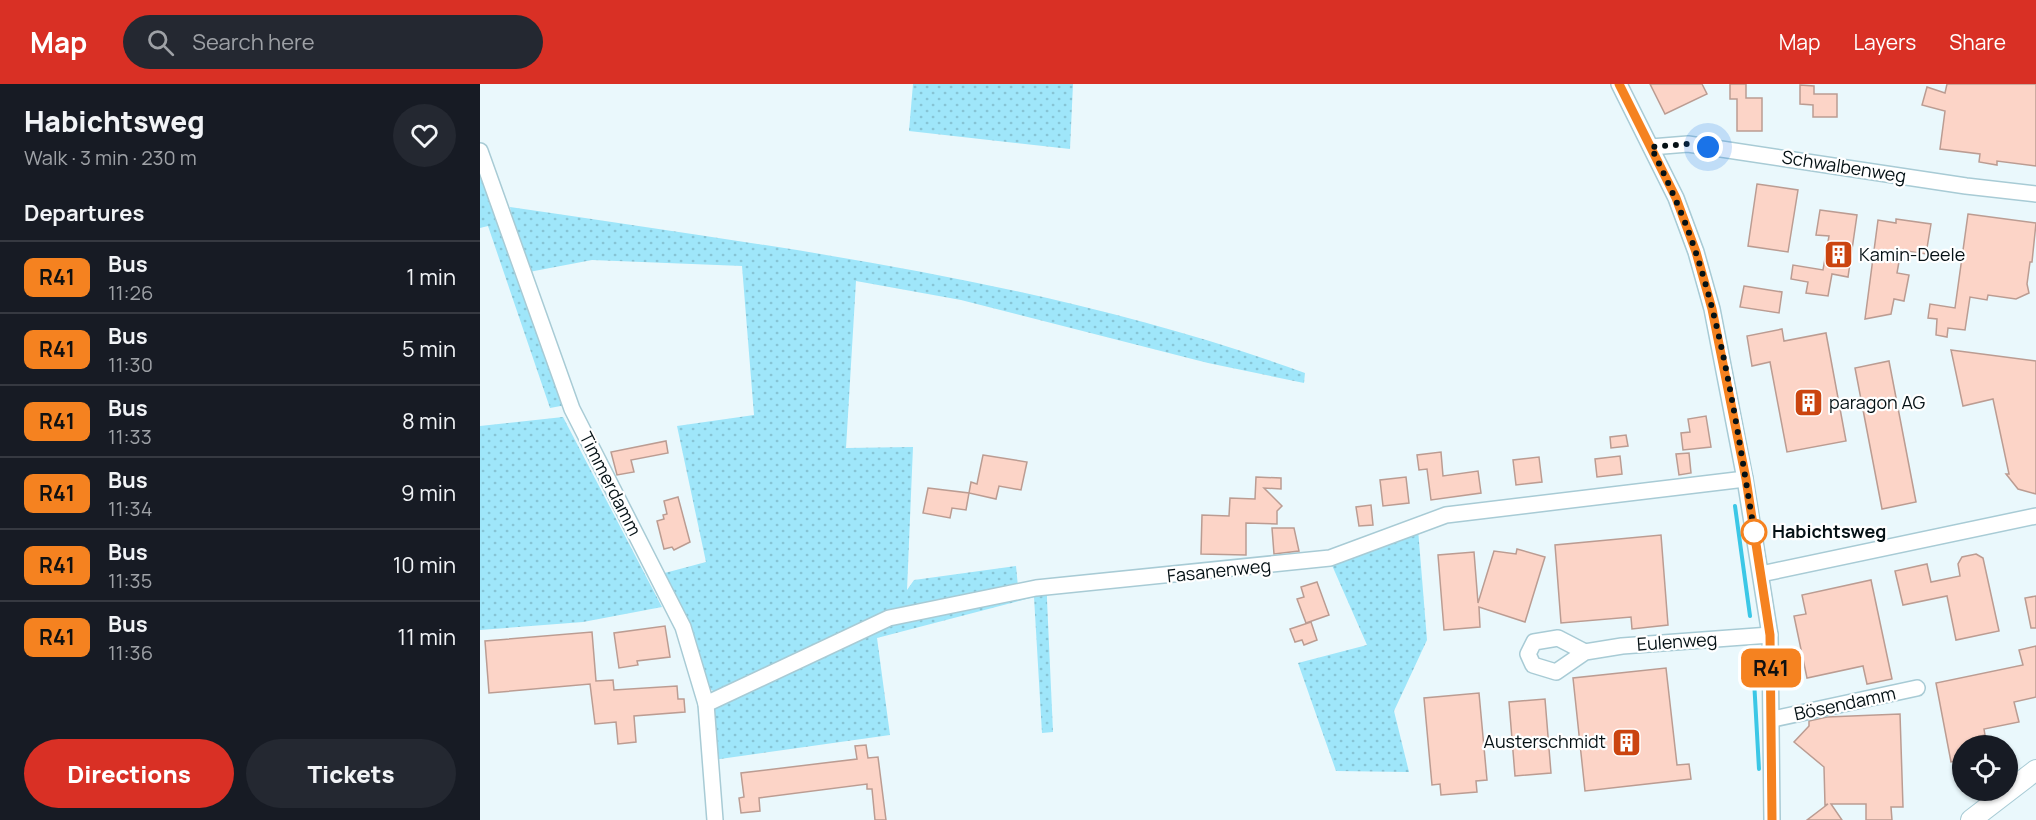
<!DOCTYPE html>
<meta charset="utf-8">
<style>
body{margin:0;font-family:Manrope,sans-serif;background:#242831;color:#f1f3f6;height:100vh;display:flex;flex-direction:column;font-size:22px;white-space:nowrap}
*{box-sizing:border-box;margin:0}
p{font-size:20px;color:#9ea1a6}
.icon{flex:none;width:33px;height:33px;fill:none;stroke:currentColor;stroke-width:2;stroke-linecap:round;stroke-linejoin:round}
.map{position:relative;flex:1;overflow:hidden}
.panel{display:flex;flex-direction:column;background:#171b24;width:480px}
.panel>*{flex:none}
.badge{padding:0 12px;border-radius:9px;font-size:21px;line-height:39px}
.buttons{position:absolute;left:1472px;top:651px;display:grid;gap:12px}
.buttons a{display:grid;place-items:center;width:66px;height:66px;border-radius:50%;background:#171b24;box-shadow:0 2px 4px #0004;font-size:30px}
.you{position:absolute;width:30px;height:30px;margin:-15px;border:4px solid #fff;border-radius:50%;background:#1a73e8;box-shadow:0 0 0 9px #1a73e833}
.map>.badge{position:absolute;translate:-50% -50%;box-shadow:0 0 0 3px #fff}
h2{padding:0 24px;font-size:22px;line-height:54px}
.round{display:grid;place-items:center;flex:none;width:63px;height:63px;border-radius:32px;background:#242831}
.overview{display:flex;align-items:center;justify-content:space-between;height:102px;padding:0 24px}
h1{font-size:28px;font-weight:800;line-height:45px}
.primary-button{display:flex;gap:12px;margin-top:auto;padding:12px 24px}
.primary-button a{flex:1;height:69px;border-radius:36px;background:#d93025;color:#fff;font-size:24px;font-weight:800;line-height:69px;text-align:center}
.primary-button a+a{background:#242831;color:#f1f3f6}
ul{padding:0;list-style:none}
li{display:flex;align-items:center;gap:18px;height:72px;padding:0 24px;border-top:2px solid #363941}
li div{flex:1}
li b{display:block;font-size:22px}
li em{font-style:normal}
li .badge{min-width:66px;font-weight:700;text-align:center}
header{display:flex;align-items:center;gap:36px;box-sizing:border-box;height:84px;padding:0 30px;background:#d93025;color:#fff}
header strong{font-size:28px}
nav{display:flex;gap:33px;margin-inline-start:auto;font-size:21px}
.search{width:420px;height:54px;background:#242831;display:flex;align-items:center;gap:15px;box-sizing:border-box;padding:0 21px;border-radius:33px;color:#9ea1a6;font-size:22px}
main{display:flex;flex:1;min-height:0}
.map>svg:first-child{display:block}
.grass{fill:url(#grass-dots)}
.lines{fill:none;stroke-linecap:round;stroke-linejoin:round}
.stream{stroke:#3bc7e6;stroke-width:4}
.building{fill:#fcd4c7;stroke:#bb9c92;stroke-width:1.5}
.minor-casing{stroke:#a8cbd5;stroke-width:18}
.major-casing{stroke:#a8cbd5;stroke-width:22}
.minor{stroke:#fff;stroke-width:15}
.major{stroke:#fff;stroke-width:20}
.line-casing{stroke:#fff;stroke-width:14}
.line{stroke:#f58220;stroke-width:9}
.walk{stroke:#051115;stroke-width:6;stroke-dasharray:0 10.8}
.stop-dot{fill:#fff;stroke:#f58220;stroke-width:3}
.labels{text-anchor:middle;stroke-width:4.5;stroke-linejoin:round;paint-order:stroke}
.street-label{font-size:18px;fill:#051115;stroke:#fff}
.poi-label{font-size:18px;fill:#051115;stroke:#fff;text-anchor:start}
.stop-label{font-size:18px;font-weight:bold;fill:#051115;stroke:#fff;text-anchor:start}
</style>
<header>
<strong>Map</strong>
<div class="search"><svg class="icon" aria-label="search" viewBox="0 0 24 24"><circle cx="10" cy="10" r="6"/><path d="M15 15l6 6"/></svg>Search here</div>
<nav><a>Map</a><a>Layers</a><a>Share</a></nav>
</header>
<main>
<section class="panel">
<div class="overview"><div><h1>Habichtsweg</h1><p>Walk · 3 min · 230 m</p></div><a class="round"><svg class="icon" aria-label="heart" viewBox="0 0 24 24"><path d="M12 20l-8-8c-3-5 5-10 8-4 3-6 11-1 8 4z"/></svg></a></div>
<h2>Departures</h2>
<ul>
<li><span class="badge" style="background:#f58220;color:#111">R41</span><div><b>Bus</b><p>11:26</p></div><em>1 min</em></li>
<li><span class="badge" style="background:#f58220;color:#111">R41</span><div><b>Bus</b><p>11:30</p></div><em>5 min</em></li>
<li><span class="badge" style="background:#f58220;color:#111">R41</span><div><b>Bus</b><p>11:33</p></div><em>8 min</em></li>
<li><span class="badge" style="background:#f58220;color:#111">R41</span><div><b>Bus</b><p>11:34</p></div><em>9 min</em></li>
<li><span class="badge" style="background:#f58220;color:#111">R41</span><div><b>Bus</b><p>11:35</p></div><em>10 min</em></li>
<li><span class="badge" style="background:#f58220;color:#111">R41</span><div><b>Bus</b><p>11:36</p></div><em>11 min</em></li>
</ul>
<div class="primary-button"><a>Directions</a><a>Tickets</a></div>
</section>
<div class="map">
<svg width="1556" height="736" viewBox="0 0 1556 736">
<defs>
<pattern id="grass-dots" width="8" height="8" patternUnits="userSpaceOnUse" patternTransform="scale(1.5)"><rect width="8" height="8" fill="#9fe6fa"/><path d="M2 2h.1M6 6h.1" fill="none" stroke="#87c4d5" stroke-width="1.8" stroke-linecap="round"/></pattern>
</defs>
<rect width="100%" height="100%" fill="#eaf8fc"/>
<g class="grass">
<path d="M433,0H593L590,65L429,47Z"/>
<path d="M0,86L86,321L70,324L8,142L0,144Z"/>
<path d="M30,123C297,163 570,196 825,289L824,299L728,279L481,216L376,197L366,364L433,363L427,506L434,496L536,482L538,503L407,530L240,608L233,607L227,603L217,564L181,490L226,478L197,342L274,331L262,182L112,176L49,188L33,143Z"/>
<path d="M83,333L182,523L103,538L0,546V342Z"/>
<path d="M938,445L947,556L914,627L929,688L856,687L818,579L887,561L851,479Z"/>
<path d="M555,510L567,512V516L573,648L562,649L554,513L397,554L410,651L233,676L231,623L410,537Z"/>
</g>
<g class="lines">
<g class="stream">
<path d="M1255,422L1270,532"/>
<path d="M1273,578L1279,685"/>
</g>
</g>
<g class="building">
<path d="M1170,0H1222L1227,10L1185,30Z"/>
<path d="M1250,0H1266V14H1282V47H1257V15H1250Z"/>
<path d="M1467,0H1556V82L1517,77V81L1499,78L1500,70L1460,65L1465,27L1442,21L1447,3L1465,9Z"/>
<path d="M1320,1L1334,2V10H1357V33H1333V21L1320,20Z"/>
<path d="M1277,100L1318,106L1308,168L1268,162Z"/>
<path d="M1340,126L1377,131L1368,193L1352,190L1348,212L1326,209L1328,198L1311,195L1313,181L1343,186L1349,152L1336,151Z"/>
<path d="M1488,130L1556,139L1552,178H1550L1547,200L1549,209L1536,215L1508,211L1507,216L1490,213L1485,246L1468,244L1467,253L1456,251L1457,235L1448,234L1450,220L1475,224Z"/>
<path d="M1416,135L1451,140L1446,170L1421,166L1417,189L1429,191L1424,217L1414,215L1411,230L1385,235L1398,136L1416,139Z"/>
<path d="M1264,202L1302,208L1299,229L1260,223Z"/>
<path d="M1302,245L1304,257L1346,249L1366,357L1307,368L1290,278L1272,282L1267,252Z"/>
<path d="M1471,266L1556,277V410L1538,405L1526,390H1529L1513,315L1483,322Z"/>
<path d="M1409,277L1436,418L1402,425L1375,284Z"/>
<path d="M1226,332L1231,363L1203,366L1201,349L1210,348L1208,335Z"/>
<path d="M1146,351L1148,362L1131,364L1130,353Z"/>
<path d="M186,357L188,369L151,376L154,388L137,391L131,368Z"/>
<path d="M961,368L963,392L998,387L1001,409L951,416L947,385L939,386L937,371Z"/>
<path d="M1209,369L1211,389L1199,391L1196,370Z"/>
<path d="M503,371L547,378L541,406L519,402L516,415L489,409L491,398L497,400Z"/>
<path d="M1140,372L1142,390L1117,393L1115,375Z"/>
<path d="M1059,373L1062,398L1036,401L1033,376Z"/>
<path d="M776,393L801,394V405L784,404L802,422L797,427V440L766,439V471L721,470L722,431L749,432L750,414L775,415Z"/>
<path d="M926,393L929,419L903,422L900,396Z"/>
<path d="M448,404L489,409L486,426L472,424L470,434L443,429Z"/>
<path d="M198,413L210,458L194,466L192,463L184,465L177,437L184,435L183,431L187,430L184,417Z"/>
<path d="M891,421L893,441L879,442L876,423Z"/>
<path d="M792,444H814L819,467L794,470Z"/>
<path d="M1181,451L1188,541L1152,545L1151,533L1081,539L1075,461Z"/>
<path d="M1037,465L1065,473L1045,538L999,523L1000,543L964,546L958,471L994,468L998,519L1014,467L1036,470Z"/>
<path d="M1496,470L1503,474L1519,547L1476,556L1467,512L1423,521L1415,487L1447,480L1451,498L1480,492L1478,480L1482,473Z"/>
<path d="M1391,496L1412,595L1387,600L1383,582L1327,594L1314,532L1326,530L1322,511Z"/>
<path d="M837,498L849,531L826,539L817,515L824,513L821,503Z"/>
<path d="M1556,512V544H1551L1545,514Z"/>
<path d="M831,538L837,556L824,561L822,556L815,558L810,545Z"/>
<path d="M185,542L190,573L157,577L158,581L139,584L134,549Z"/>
<path d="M112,548L116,597L133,596L134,606L197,602L198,615H204L205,628L154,632L156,658L138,660L136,638L115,640L110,600L9,609L5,557Z"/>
<path d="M1556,562V613L1534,618L1539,638L1504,645L1505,651L1496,653L1498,662H1482V676L1471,678L1456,599L1543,581L1539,566Z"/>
<path d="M1186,584L1197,681L1209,680L1211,695L1105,707L1093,594Z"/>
<path d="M999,609L1007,696L996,697L997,708L961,711L960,700L952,701L944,614Z"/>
<path d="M1065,615L1071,689L1035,692L1029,618Z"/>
<path d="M1420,630L1423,723H1411L1412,736H1386V720H1351L1362,736H1327L1348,720L1345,721L1344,683L1314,658L1329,642V637L1347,633Z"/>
<path d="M386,661L388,674L398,673L406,736H395L392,705H387V700L279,714L280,727L261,729L259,714L264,713L261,689L377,675L375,662Z"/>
</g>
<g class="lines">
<defs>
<g id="minor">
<path d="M1139,0L1196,114L1216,168L1232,225L1265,395L1290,551L1292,736"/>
<path d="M1171,63L1208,60L1486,102L1556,110"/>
<path d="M0,67L92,325L203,543L226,620L235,736"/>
<path d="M1281,490L1556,432"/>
<path d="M1105,568L1076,588L1053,581L1048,570L1054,558L1078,554L1105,568L1142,562L1290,551"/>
<path d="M226,620L409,534L556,504L850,474L966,431L1265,395"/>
<path d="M1293,635L1437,604"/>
</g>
<path id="major" d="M1491,736L1556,686"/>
</defs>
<use href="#minor" class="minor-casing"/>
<use href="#major" class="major-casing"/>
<use href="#minor" class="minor"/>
<use href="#major" class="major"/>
</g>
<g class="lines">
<defs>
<path id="line" d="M1139,0L1196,114L1216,168L1232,225L1266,395L1290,551L1292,736"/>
</defs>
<use href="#line" class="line-casing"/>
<use href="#line" class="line"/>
<path class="walk" d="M1228,63L1208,60L1171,63C1188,98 1204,132 1216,169C1246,260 1259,358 1275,452L1274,448"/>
</g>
<defs>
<symbol id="building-square" viewBox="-11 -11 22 22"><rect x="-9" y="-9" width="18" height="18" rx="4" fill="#cb440f" stroke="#fff"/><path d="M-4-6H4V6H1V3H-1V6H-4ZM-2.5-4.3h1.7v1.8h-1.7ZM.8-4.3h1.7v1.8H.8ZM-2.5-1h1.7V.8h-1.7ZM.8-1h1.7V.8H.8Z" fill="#fff"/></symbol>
</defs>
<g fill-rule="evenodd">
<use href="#building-square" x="1342" y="154" width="33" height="33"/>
<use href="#building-square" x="1312" y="302" width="33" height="33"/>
<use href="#building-square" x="1130" y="642" width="33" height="33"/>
</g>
<circle class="stop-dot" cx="1274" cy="448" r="12"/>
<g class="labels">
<g class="street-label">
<text transform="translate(1364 83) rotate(9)" y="6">Schwalbenweg</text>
<text transform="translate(130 400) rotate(63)" y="6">Timmerdamm</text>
<text transform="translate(739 487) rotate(-6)" y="6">Fasanenweg</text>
<text transform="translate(1197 558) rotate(-4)" y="6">Eulenweg</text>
<text transform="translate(1365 620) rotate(-12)" y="6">Bösendamm</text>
</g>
<g class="poi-label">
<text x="1379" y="177">Kamin-Deele</text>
<text x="1349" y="325">paragon AG</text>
<text x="1126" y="664" text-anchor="end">Austerschmidt</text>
</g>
<g class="stop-label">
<text x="1292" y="454">Habichtsweg</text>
</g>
</g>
</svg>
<div class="buttons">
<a><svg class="icon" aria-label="locate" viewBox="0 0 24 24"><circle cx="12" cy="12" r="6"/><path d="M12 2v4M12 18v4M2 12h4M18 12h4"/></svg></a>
</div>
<div class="you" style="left:1228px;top:63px"></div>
<b class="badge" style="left:1291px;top:584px;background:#f58220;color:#111">R41</b>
</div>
</main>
